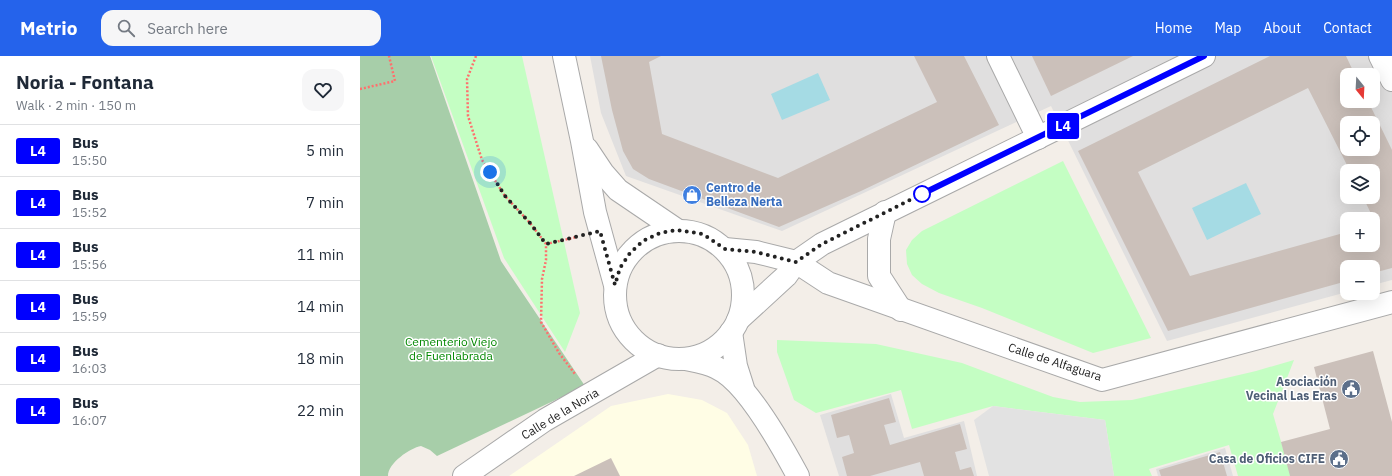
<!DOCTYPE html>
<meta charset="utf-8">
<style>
body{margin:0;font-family:"IBM Plex Sans",sans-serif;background:#f6f6f7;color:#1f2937;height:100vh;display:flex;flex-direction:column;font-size:15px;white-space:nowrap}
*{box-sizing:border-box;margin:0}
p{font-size:13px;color:#747a83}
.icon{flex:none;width:22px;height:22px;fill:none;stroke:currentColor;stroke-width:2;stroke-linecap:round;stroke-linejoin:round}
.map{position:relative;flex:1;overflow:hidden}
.panel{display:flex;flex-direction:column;background:#fff;width:360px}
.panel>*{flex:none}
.badge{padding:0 8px;border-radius:3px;font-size:14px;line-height:26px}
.needle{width:26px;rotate:162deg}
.buttons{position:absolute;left:980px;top:12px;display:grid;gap:8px}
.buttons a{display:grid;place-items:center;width:40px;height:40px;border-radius:8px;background:#fff;box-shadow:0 4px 16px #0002;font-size:20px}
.you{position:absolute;width:20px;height:20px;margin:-10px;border:3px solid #fff;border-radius:50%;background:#1a73e8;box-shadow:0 0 0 6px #1a73e833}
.map>.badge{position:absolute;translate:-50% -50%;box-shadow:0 0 0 2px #fff}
.round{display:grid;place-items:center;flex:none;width:42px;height:42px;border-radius:12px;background:#f6f6f7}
.head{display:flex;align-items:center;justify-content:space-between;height:68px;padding:0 16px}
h1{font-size:19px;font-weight:800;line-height:30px}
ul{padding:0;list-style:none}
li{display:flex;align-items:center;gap:12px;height:52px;padding:0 16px;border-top:1px solid #e0e1e3}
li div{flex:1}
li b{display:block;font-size:15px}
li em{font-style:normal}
li .badge{min-width:44px;font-weight:700;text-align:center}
header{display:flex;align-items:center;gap:24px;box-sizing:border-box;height:56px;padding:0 20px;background:#2563eb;color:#fff}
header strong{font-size:19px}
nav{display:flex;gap:22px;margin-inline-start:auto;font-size:14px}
.search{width:280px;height:36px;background:#f6f6f7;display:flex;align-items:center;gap:10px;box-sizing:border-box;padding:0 14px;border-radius:12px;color:#747a83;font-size:15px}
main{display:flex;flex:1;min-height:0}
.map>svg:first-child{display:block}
.residential{fill:#e0dfdf;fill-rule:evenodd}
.education{fill:#fffde5}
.cemetery{fill:#a7cea9}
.park{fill:#c4fec3}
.parking{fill:#e2e2e2}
.water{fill:#a5dbe4}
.building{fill:#cbc0ba;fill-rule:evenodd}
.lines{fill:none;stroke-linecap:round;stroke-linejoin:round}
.minor-casing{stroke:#a9a9a9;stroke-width:24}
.path{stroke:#ff6f6d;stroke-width:2.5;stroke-dasharray:2 2;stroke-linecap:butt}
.minor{stroke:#fff;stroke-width:22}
.line-casing{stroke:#fff;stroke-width:9}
.line{stroke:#00f;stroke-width:6}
.walk{stroke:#222;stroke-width:4;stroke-dasharray:0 7.2}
.stop-dot{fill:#fff;stroke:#00f;stroke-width:2}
.labels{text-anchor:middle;stroke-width:3;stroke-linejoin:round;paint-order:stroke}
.shop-label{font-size:12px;font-weight:bold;fill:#366cbe;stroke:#fff;text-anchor:start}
.park-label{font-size:12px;fill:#038902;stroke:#fff}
.street-label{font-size:12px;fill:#222;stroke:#fff}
.service-label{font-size:12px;font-weight:bold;fill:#4e5e75;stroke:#fff;text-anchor:end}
</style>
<header>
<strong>Metrio</strong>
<div class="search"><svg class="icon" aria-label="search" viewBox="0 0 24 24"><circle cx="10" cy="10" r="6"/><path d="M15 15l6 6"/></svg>Search here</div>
<nav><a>Home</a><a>Map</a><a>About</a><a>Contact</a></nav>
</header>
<main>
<section class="panel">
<div class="head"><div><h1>Noria - Fontana</h1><p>Walk · 2 min · 150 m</p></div><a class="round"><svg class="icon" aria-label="heart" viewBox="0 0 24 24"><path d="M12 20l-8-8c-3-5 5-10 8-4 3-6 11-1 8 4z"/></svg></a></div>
<ul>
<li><span class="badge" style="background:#00f;color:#fff">L4</span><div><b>Bus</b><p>15:50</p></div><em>5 min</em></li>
<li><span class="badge" style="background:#00f;color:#fff">L4</span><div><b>Bus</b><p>15:52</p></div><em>7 min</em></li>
<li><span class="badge" style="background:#00f;color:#fff">L4</span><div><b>Bus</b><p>15:56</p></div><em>11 min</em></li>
<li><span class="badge" style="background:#00f;color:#fff">L4</span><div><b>Bus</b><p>15:59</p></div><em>14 min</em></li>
<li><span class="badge" style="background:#00f;color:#fff">L4</span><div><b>Bus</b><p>16:03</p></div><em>18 min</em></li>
<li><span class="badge" style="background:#00f;color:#fff">L4</span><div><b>Bus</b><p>16:07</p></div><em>22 min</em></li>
</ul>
</section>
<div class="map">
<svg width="1032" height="420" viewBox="0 0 1032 420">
<rect width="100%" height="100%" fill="#f3eee8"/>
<g class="residential">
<path d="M230,0H1032V224L1013,229V211H987V236L807,285L691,50L422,175L266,120L241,57ZM987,19H1013V45H987ZM987,67H1013V93H987ZM987,115H1013V141H987ZM987,163H1013V189H987Z"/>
<path d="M531,338L544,382L604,365L617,420H479L460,359Z"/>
<path d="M865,392L873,420H798L796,413Z"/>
</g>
<path class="education" d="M308,338L342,344L367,357L388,389L397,420H149L251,350Z"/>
<path class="cemetery" d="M0,0H70L141,205L225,330L77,400L70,394L61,390C50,392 28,407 28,420H0Z"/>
<g class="park">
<path d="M71,0H162L220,257L205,296L144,202Z"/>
<path d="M703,105L791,282L733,297L622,252L579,237L562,228L552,219L547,208L546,194L552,184L562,175Z"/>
<path d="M417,284L516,288L602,307L693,341L720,346L772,344L896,315L934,304L913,358L931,420H878L869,389L789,413L792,420H754L745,364L633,350L552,373L541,334L456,357L434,344L417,296Z"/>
</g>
<path class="parking" d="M633,350L745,364L754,420H629L614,364Z"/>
<g class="water">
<path d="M458,17L470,44L422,64L411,38Z"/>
<path d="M886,127L901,158L847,184L832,152Z"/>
</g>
<g class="building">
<path d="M241,0H301L289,6L302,78L418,122L577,46L554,0H604L639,69L501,135L419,171L289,123L273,113L263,95L252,54Z"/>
<path d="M672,0H773L691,40Z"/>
<path d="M910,0H986L995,19H987V45H1008L1032,94V212L1013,217V211H987V225L808,275L718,95ZM948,32L990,115H1013V141H1003L1016,168L1013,169V189H987V176L830,220L778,116ZM987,67H1013V93H987Z"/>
<path d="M1013,295L1032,366V420H930L921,386L970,373L954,311Z"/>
<path d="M529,342L536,366L524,369L530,389L600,368L607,393L595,396L600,414L611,411L614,420H564L560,406L510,420H487L482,401L494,397L489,379L477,382L471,359Z"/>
<path d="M860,396L867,420H801L799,414Z"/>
<path d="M251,402L260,420H214Z"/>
</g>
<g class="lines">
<defs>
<g id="minor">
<path d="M204,0L222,85L235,156L255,229"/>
<path d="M638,0L678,82"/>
<path d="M1020,0L1032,24"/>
<path d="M227,93L243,117L258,134L317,174"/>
<path d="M525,156L519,183V220L541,254"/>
<circle cx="319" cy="239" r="64"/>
<path d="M365,193L396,196L436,206L468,227L742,324L1032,246"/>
<path d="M378,264L426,220L436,206L462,188L844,0"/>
<path d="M371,276L376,310L383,332"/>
<path d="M325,303C335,305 348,307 357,312C386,325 423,392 438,420"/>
<path d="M104,420L185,364L298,299"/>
</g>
</defs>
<use href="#minor" class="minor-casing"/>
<g class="path">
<path d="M116,0L107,23L108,60L122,104L145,140L170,167L186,188V204L182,223L181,266L199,297L215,318"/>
<path d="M0,33L35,25L29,0"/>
<path d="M186,188L217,181"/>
</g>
<use href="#minor" class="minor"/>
</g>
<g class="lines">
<defs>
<path id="line" d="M562,138L844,0"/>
</defs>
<use href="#line" class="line-casing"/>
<use href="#line" class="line"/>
<path class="walk" d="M130,116L145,140L170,167L186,188L240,175L255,229L260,212L270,197L283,185L300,177L317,174L343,178L365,193L396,196L436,206L462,188L562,138"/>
</g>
<defs>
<symbol id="shop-disc" viewBox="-11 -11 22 22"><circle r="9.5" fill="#3f7fe0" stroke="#fff"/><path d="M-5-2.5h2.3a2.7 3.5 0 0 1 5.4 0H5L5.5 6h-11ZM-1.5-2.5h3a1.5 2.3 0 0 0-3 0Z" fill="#fff"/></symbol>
<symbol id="civic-disc" viewBox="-11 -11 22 22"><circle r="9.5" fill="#5c6f8a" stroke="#fff"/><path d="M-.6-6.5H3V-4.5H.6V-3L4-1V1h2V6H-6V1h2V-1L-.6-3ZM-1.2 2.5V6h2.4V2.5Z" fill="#fff"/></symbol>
</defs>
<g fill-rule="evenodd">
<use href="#shop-disc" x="321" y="128" width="22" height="22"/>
<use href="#civic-disc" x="980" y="322" width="22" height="22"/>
<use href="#civic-disc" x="968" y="392" width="22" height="22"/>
</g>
<circle class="stop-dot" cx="562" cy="138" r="8"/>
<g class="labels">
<g class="shop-label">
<text x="346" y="136">Centro de<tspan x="346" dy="14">Belleza Nerta</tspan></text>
</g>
<g class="park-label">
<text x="91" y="290">Cementerio Viejo<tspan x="91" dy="14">de Fuenlabrada</tspan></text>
</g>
<g class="street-label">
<text transform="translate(695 306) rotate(18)" y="4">Calle de Alfaguara</text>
<text transform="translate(200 358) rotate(-31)" y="4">Calle de la Noria</text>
</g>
<g class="service-label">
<text x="977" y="330">Asociación<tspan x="977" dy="14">Vecinal Las Eras</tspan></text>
<text x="965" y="407">Casa de Oficios CIFE</text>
</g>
</g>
</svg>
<div class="buttons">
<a><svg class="needle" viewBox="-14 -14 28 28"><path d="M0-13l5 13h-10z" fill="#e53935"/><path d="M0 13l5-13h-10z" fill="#747a83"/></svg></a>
<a><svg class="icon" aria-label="locate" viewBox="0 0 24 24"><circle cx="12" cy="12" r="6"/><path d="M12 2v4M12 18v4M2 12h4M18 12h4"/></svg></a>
<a><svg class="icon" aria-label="layers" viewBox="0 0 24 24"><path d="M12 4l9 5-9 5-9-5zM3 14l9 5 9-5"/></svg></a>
<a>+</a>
<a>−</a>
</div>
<div class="you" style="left:130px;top:116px"></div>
<b class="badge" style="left:703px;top:70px;background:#00f;color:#fff">L4</b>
</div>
</main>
